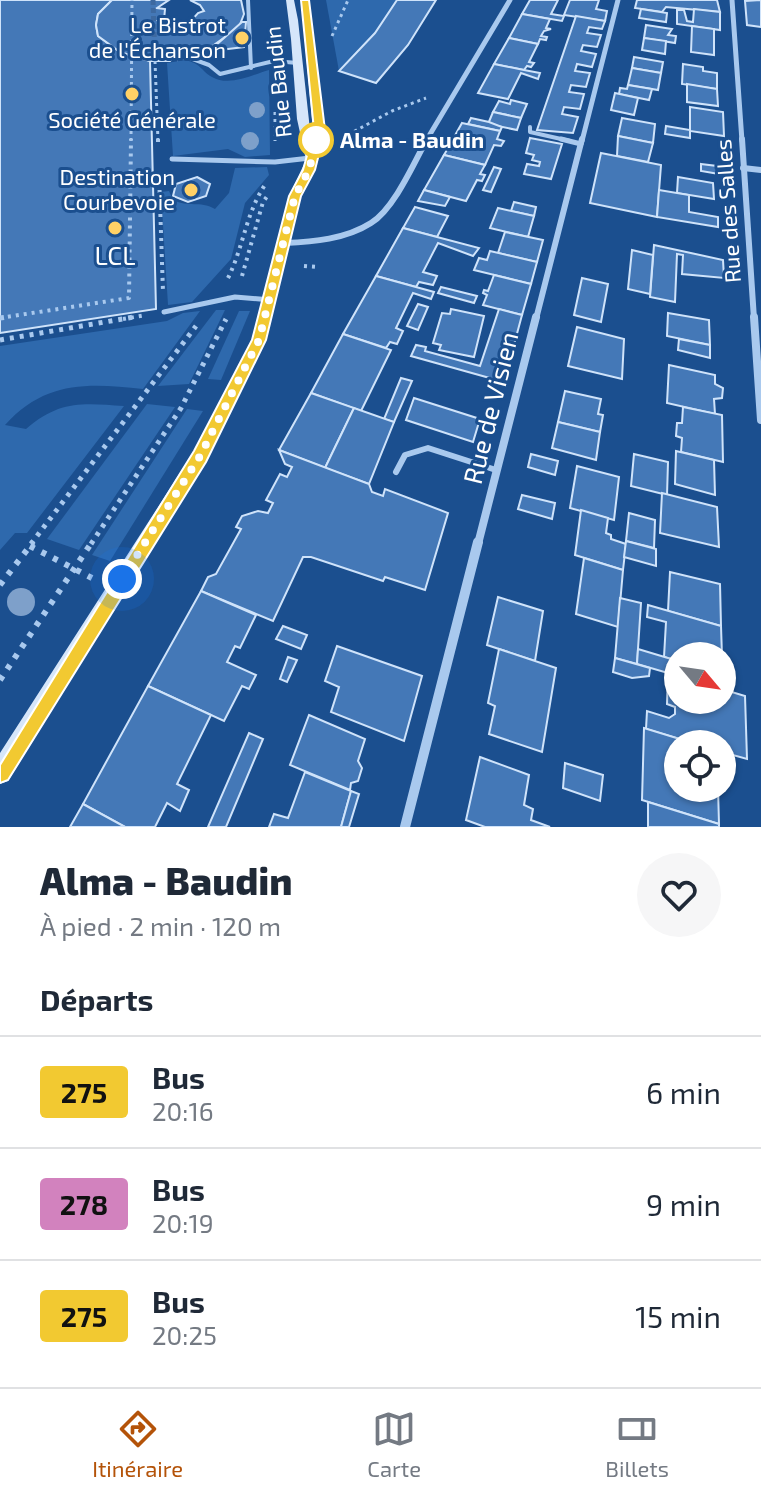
<!DOCTYPE html>
<html lang="fr">
<meta charset="utf-8">
<style>
body{margin:0;font-family:"Exo 2",sans-serif;background:#f6f6f7;color:#1f2937;height:100vh;display:flex;flex-direction:column;font-size:30px;white-space:nowrap}
*{box-sizing:border-box;margin:0}
p{font-size:26px;color:#747a83}
.icon{flex:none;width:44px;height:44px;fill:none;stroke:currentColor;stroke-width:2;stroke-linecap:round;stroke-linejoin:round}
.map{position:relative;height:827px;overflow:hidden}
.side{display:flex;flex-direction:column;background:#fff;flex:1}
.side>*{flex:none}
.badge{padding:0 16px;border-radius:6px;font-size:28px;line-height:52px}
.needle{width:52px;rotate:119deg}
.fabs{position:absolute;left:664px;top:642px;display:grid;gap:16px}
.fabs a{display:grid;place-items:center;width:72px;height:72px;border-radius:50%;background:#fff;box-shadow:0 2px 6px #0004;font-size:40px}
.you{position:absolute;width:40px;height:40px;margin:-20px;border:6px solid #fff;border-radius:50%;background:#1a73e8;box-shadow:0 0 0 12px #1a73e833}
.map>.badge{position:absolute;translate:-50% -50%;box-shadow:0 0 0 4px #fff}
h2{padding:0 40px;font-size:30px;line-height:72px}
.round{display:grid;place-items:center;flex:none;width:84px;height:84px;border-radius:42px;background:#f6f6f7}
.headline{display:flex;align-items:center;justify-content:space-between;height:136px;padding:0 40px}
h1{font-size:38px;font-weight:800;line-height:60px}
ul{padding:0;list-style:none}
li{display:flex;align-items:center;gap:24px;height:112px;padding:0 40px;border-top:2px solid #e0e1e3}
li div{flex:1}
li b{display:block;font-size:30px}
li em{font-style:normal}
li .badge{min-width:88px;font-weight:700;text-align:center}
.dock{display:flex;justify-content:space-around;align-items:center;height:112px;border-top:2px solid #e0e1e3;background:#fff;font-size:22px;color:#747a83}
.dock a{display:grid;justify-items:center;gap:4px}
.dock .current{color:#b45309}
.map>svg:first-child{display:block}
.green{fill:#2e69ad}
.building{fill:#4478b7;stroke:#cfe3fa;stroke-width:2}
.lines{fill:none;stroke-linecap:round;stroke-linejoin:round}
.street-tunnel{stroke:#3d69a0;stroke-width:5;stroke-dasharray:5 3;stroke-linecap:butt}
.path-far3{stroke:#a9c9ee;stroke-width:3;stroke-dasharray:3 4;stroke-linecap:butt}
.path-far2{stroke:#a9c9ee;stroke-width:4;stroke-dasharray:3 5;stroke-linecap:butt}
.path-far1{stroke:#a9c9ee;stroke-width:5;stroke-dasharray:4 6;stroke-linecap:butt}
.path{stroke:#a9c9ee;stroke-width:6;stroke-dasharray:5 8;stroke-linecap:butt}
.lane-far2{stroke:#a9c9ee;stroke-width:4}
.lane-far1{stroke:#a9c9ee;stroke-width:5}
.lane{stroke:#a9c9ee;stroke-width:6}
.street-far3{stroke:#a9c9ee;stroke-width:5}
.street-far2{stroke:#a9c9ee;stroke-width:6}
.street-far1{stroke:#a9c9ee;stroke-width:8}
.street{stroke:#a9c9ee;stroke-width:10}
.secondary{fill:#d6e6fa;fill-rule:evenodd}
.tree{fill:#7ea0ca}
.line{fill:#f2c931;stroke:#fff;stroke-width:2}
.walk{stroke:#fff;stroke-width:8;stroke-dasharray:0 14.4}
.poi-dot{fill:#ffd166;stroke:#1b4f8f;stroke-width:3}
.stop-dot{fill:#fff;stroke:#f2c931;stroke-width:4}
.labels{text-anchor:middle;stroke-width:6;stroke-linejoin:round;paint-order:stroke}
.far-poi-label{font-size:22px;fill:#fff;stroke:#1b4f8f;text-anchor:end}
.far-street-label{font-size:22px;fill:#fff;stroke:#1b4f8f}
.far-stop-label{font-size:22px;font-weight:bold;fill:#fff;stroke:#1b4f8f;text-anchor:start}
.poi-label{font-size:26px;fill:#fff;stroke:#1b4f8f}
.street-label{font-size:26px;fill:#fff;stroke:#1b4f8f}
</style>
<div class="map">
<svg width="761" height="827" viewBox="0 0 761 827">
<rect width="100%" height="100%" fill="#1b4f8f"/>
<g class="green">
<path d="M326,0H397L375,33L339,71Z"/>
<path d="M185,60C202,64 200,70 212,77C229,87 252,75 269,70L270,155L245,157L228,149L173,156L167,63Z"/>
<path d="M267,167L269,175L245,203L231,259L192,302L168,305L161,192L169,191L173,200C189,208 199,200 215,209L229,193L235,168Z"/>
<path d="M216,310H225L189,384L158,386Z"/>
<path d="M200,311L143,389C87,383 45,381 5,425L26,429C59,400 83,403 124,406L27,533H15L0,550V346L167,321L183,313Z"/>
<path d="M239,311H250L221,380L208,379Z"/>
<path d="M147,404L175,407L79,550L47,539Z"/>
<path d="M187,409L203,411L110,561L92,555Z"/>
</g>
<g class="building">
<path d="M0,0H112L98,14L96,25L98,36L120,52L150,61L156,309L0,333Z"/>
<path d="M112,0H169L157,8L165,9L164,20L158,21L167,29L177,32L193,24L190,22L198,13L204,11L200,5L190,0H241L244,14L239,27L204,52L178,60L175,55L170,61H150L120,52L98,36L96,25L98,14Z"/>
<path d="M397,0H436L408,45L376,83L339,71L375,33Z"/>
<path d="M530,0H558L551,14L564,16L562,21L522,14Z"/>
<path d="M599,0L596,9L607,11L605,21L564,15L570,0Z"/>
<path d="M637,0H717L720,12L666,7L662,12L635,8Z"/>
<path d="M761,0V27L747,25L745,1Z"/>
<path d="M641,9L667,13L666,22L639,18Z"/>
<path d="M694,9L720,12V30L677,24V10H684L687,21L693,22Z"/>
<path d="M522,14L550,19L546,28L551,29L544,31L541,36L547,37L546,40L540,39L538,44L509,38Z"/>
<path d="M576,16L605,21L602,29L589,27L587,33L601,35L597,47L583,45L581,51L596,54L592,67L577,64L575,71L590,73L586,87L571,85L569,92L584,94L580,109L564,107L562,114L578,117L573,133L537,130Z"/>
<path d="M242,22H246L244,47L220,50L215,46Z"/>
<path d="M646,25L672,29L668,35L676,36L675,43L644,38Z"/>
<path d="M692,26L714,29V55L691,52Z"/>
<path d="M509,38L538,44L529,62L534,63L531,67L527,66L524,70L494,64Z"/>
<path d="M644,38L666,41L665,54L642,50Z"/>
<path d="M634,57L663,62L661,73L632,68Z"/>
<path d="M494,64L524,70L540,73L538,79L521,73L508,99L478,93Z"/>
<path d="M683,64L703,67V71L717,73V89L682,84Z"/>
<path d="M632,68L661,73L658,90L628,85Z"/>
<path d="M687,84L717,89L718,106L687,102Z"/>
<path d="M628,85L652,89L649,100L619,94L620,88L627,89Z"/>
<path d="M615,93L638,98L634,115L611,110Z"/>
<path d="M511,100L527,104L521,118L493,112L499,101L510,104Z"/>
<path d="M690,107L723,112L724,136L690,131Z"/>
<path d="M493,112L521,118L517,130L488,124Z"/>
<path d="M471,118L489,122L502,127L500,131L468,124Z"/>
<path d="M622,118L655,124L653,143L618,136Z"/>
<path d="M462,123L500,131L497,139L504,141L501,146L494,145L485,165L444,155Z"/>
<path d="M666,126L690,130V138L665,134Z"/>
<path d="M618,136L653,143L648,162L617,156Z"/>
<path d="M530,138L562,144L551,179L524,174L527,164L539,166L540,162L532,160L534,155L526,153Z"/>
<path d="M601,153L661,165L657,217L590,203Z"/>
<path d="M444,155L485,165L480,174L485,175L482,181L477,180L466,201L424,190Z"/>
<path d="M701,164L725,167V175L701,171Z"/>
<path d="M494,167L501,169L491,192L483,190Z"/>
<path d="M197,177L210,184L206,196L188,202L173,196L176,184Z"/>
<path d="M678,177L713,183L714,199L677,193Z"/>
<path d="M424,190L450,197L445,206L418,201Z"/>
<path d="M659,190L689,195V212L718,217V227L657,217Z"/>
<path d="M514,202L536,207L534,216L511,211Z"/>
<path d="M415,207L448,216L437,237L403,228Z"/>
<path d="M498,208L534,216L528,237L490,228Z"/>
<path d="M403,228L437,237L479,248L473,256L438,243L423,272L437,276L433,285L419,282L416,287L376,276Z"/>
<path d="M505,232L543,240L537,262L498,253Z"/>
<path d="M654,245L723,260L724,278L682,274L683,255L677,254L675,302L650,297Z"/>
<path d="M632,250L653,255L650,294L628,289Z"/>
<path d="M490,251L537,262L531,284L474,270L479,258L487,260Z"/>
<path d="M494,275L531,284L522,315L483,305L487,295L483,293L484,290L488,291Z"/>
<path d="M376,276L434,292L431,299L413,293L396,328L403,331L397,344L390,342L386,348L343,334Z"/>
<path d="M582,278L608,284L601,322L574,315Z"/>
<path d="M441,287L477,296L474,303L438,293Z"/>
<path d="M418,304L428,307L418,330L407,326Z"/>
<path d="M451,309L484,316L474,357L439,350L441,345L433,343L442,313L450,314Z"/>
<path d="M499,309L522,315L504,382L411,356L416,345L426,347L425,351L480,366Z"/>
<path d="M668,313L709,320L710,345L667,336Z"/>
<path d="M577,327L624,339L622,379L568,366Z"/>
<path d="M343,334L391,350L361,411L311,393Z"/>
<path d="M679,339L710,345V358L678,350Z"/>
<path d="M669,365L715,375V384L723,388L722,398L714,399L715,414L667,403Z"/>
<path d="M401,378L412,381L394,422L384,419Z"/>
<path d="M565,391L601,399L598,414L603,415L600,432L558,422Z"/>
<path d="M311,393L354,408L325,468L279,450Z"/>
<path d="M414,398L480,419L473,442L406,420Z"/>
<path d="M683,407L722,415L723,462L681,452L682,438L676,436L677,423H682Z"/>
<path d="M354,408L394,422L369,484L325,468Z"/>
<path d="M558,422L600,432L596,460L552,448Z"/>
<path d="M279,450L369,484L372,492L383,496L385,489L448,513L425,590L385,577L383,581L311,557H303L273,621L201,591L208,577L216,574L241,529L236,527L242,516L258,511L268,513L273,503L266,500L280,474L287,477L292,467L285,464Z"/>
<path d="M676,451L714,460L715,495L675,484Z"/>
<path d="M531,454L558,461L555,475L528,467Z"/>
<path d="M634,454L668,462L667,495L631,486Z"/>
<path d="M577,466L619,477L614,520L570,508Z"/>
<path d="M662,493L717,507L719,547L660,533Z"/>
<path d="M522,495L555,503L552,519L518,509Z"/>
<path d="M581,510L608,518L606,533L611,535V539L626,544L623,570L575,555Z"/>
<path d="M629,513L655,520L654,548L626,541Z"/>
<path d="M626,541L656,549V566L624,557Z"/>
<path d="M584,558L623,570L618,627L576,614Z"/>
<path d="M670,572L720,584L721,626L668,611Z"/>
<path d="M201,591L256,615L240,648L235,646L227,662L256,675L249,689L242,686L224,721L148,686Z"/>
<path d="M498,597L543,611L535,661L487,645Z"/>
<path d="M620,598L641,603L637,664L615,658Z"/>
<path d="M648,605L721,626L722,656H678V661L664,657L666,622L647,617Z"/>
<path d="M283,626L307,635L301,649L276,639Z"/>
<path d="M337,646L422,676L404,741L331,712L339,687L325,681Z"/>
<path d="M499,649L556,668L542,752L489,734L495,706L488,703Z"/>
<path d="M638,649L678,661V676L637,664Z"/>
<path d="M288,657L297,660L287,682L280,679Z"/>
<path d="M615,658L650,668L649,676L632,678L613,672Z"/>
<path d="M668,673L678,676V700H722V689L745,696L747,759L722,752V744H696L646,729L647,711L669,718L675,714V707L667,704Z"/>
<path d="M148,686L211,715L177,784L189,790L180,811L167,803L155,827H125L83,804Z"/>
<path d="M309,715L365,739L358,761L362,768L358,781L351,783L350,790L290,765Z"/>
<path d="M644,728L696,744H678V788H718L719,824L642,800Z"/>
<path d="M249,733L263,739L226,827H208Z"/>
<path d="M480,757L529,775L524,805L533,809L531,820L550,827H485L466,820Z"/>
<path d="M565,763L603,775L600,801L563,788Z"/>
<path d="M305,772L351,791L341,827H269L274,814L288,818Z"/>
<path d="M351,791L359,794L349,827H341Z"/>
<path d="M648,802L719,824V827H648Z"/>
<path d="M83,804L125,827H70Z"/>
</g>
<g class="lines">
<path class="street-tunnel" d="M153,0L155,61"/>
<g class="path-far3">
<path d="M332,36L348,0"/>
<path d="M155,61L158,141"/>
<path d="M275,112V141"/>
<path d="M342,138L392,111L426,98"/>
<path d="M131,141L132,0"/>
</g>
<g class="path-far2">
<path d="M158,139V144"/>
<path d="M159,174L163,292"/>
<path d="M304,266L317,267"/>
<path d="M242,276L263,202L268,195"/>
<path d="M228,278C244,246 246,211 267,182"/>
<path d="M0,318L129,298L131,139"/>
<path d="M123,319L146,315"/>
</g>
<g class="path-far1">
<path d="M0,318L7,317"/>
<path d="M0,340L134,317"/>
<path d="M31,544L196,326"/>
<path d="M91,544L181,408L226,319"/>
</g>
<g class="path">
<path d="M30,546L92,578"/>
<path d="M0,585L33,542"/>
<path d="M0,680L92,542"/>
</g>
<g class="lane-far2">
<path d="M248,0L251,68"/>
<path d="M190,58L209,65L220,74L274,61L298,63"/>
<path d="M530,127V132L570,141"/>
</g>
<g class="lane-far1">
<path d="M561,139L581,144"/>
<path d="M172,159L275,162L310,158"/>
<path d="M164,312L235,297L271,300"/>
</g>
<path class="lane" d="M396,472L405,455L428,448L496,470"/>
<g class="street-far3">
<path d="M732,0L742,141"/>
<path d="M426,141L510,0"/>
<path d="M582,141L618,0"/>
</g>
<g class="street-far2">
<path d="M742,139L754,319"/>
<path d="M743,168L761,170"/>
<path d="M285,243C313,242 346,239 371,223C394,209 414,163 427,139"/>
<path d="M536,319L582,139"/>
</g>
<g class="street-far1">
<path d="M754,317L761,420"/>
<path d="M478,544L536,317"/>
</g>
<path class="street" d="M405,827L478,542"/>
<path class="secondary" d="M286,0H294L298,20L311,139L313,130L301,0H309L325,130L315,170L301,196L266,340L206,461L8,781L0,784V753L194,451L252,340L289,196L306,160L297,119L291,39Z"/>
</g>
<g class="tree">
<circle cx="257" cy="110" r="8"/>
<circle cx="250" cy="141" r="9"/>
<circle cx="21" cy="602" r="14"/>
</g>
<path class="line" d="M301,0H309L325,130L315,170L301,196L266,340L206,462L8,780L0,783V765L194,451L252,340L289,196L303,170L314,130Z"/>
<g class="lines">
<path class="walk" d="M122,579L200,456L259,340L295,196L309,170L319,130L316,140"/>
</g>
<g class="poi-dot">
<circle cx="242" cy="38" r="8"/>
<circle cx="132" cy="94" r="8"/>
<circle cx="191" cy="190" r="8"/>
<circle cx="115" cy="228" r="8"/>
</g>
<circle class="stop-dot" cx="316" cy="140" r="16"/>
<g class="labels">
<g class="far-poi-label">
<text x="226" y="33">Le Bistrot<tspan x="226" dy="25">de l'Échanson</tspan></text>
<text x="132" y="128" text-anchor="middle">Société Générale</text>
<text x="175" y="185">Destination<tspan x="175" dy="25">Courbevoie</tspan></text>
</g>
<g class="far-street-label">
<text transform="translate(278 82) rotate(-96)" y="8">Rue Baudin</text>
<text transform="translate(728 211) rotate(-94)" y="8">Rue des Salles</text>
</g>
<g class="far-stop-label">
<text x="340" y="148">Alma - Baudin</text>
</g>
<g class="poi-label">
<text x="115" y="265">LCL</text>
</g>
<g class="street-label">
<text transform="translate(491 408) rotate(-76)" y="9">Rue de Visien</text>
</g>
</g>
</svg>
<div class="fabs">
<a><svg class="needle" viewBox="-14 -14 28 28"><path d="M0-13l5 13h-10z" fill="#e53935"/><path d="M0 13l5-13h-10z" fill="#747a83"/></svg></a>
<a><svg class="icon" aria-label="locate" viewBox="0 0 24 24"><circle cx="12" cy="12" r="6"/><path d="M12 2v4M12 18v4M2 12h4M18 12h4"/></svg></a>
</div>
<div class="you" style="left:122px;top:579px"></div>
</div>
<section class="side">
<div class="headline"><div><h1>Alma - Baudin</h1><p>À pied · 2 min · 120 m</p></div><a class="round"><svg class="icon" aria-label="heart" viewBox="0 0 24 24"><path d="M12 20l-8-8c-3-5 5-10 8-4 3-6 11-1 8 4z"/></svg></a></div>
<h2>Départs</h2>
<ul>
<li><span class="badge" style="background:#f2c931;color:#111">275</span><div><b>Bus</b><p>20:16</p></div><em>6 min</em></li>
<li><span class="badge" style="background:#d282be;color:#111">278</span><div><b>Bus</b><p>20:19</p></div><em>9 min</em></li>
<li><span class="badge" style="background:#f2c931;color:#111">275</span><div><b>Bus</b><p>20:25</p></div><em>15 min</em></li>
</ul>
</section>
<nav class="dock">
<a class="current"><svg class="icon" aria-label="directions" viewBox="0 0 24 24"><path d="M12 3l9 9-9 9-9-9zM9 14v-3h6M13 9l2 2-2 2"/></svg>Itinéraire</a>
<a><svg class="icon" aria-label="map" viewBox="0 0 24 24"><path d="M3 6l6-2 6 2 6-2v14l-6 2-6-2-6 2zM9 4v14M15 6v14"/></svg>Carte</a>
<a><svg class="icon" aria-label="tickets" viewBox="0 0 24 24"><path d="M3 7h18v10H3zM15 7v10"/></svg>Billets</a>
</nav>
